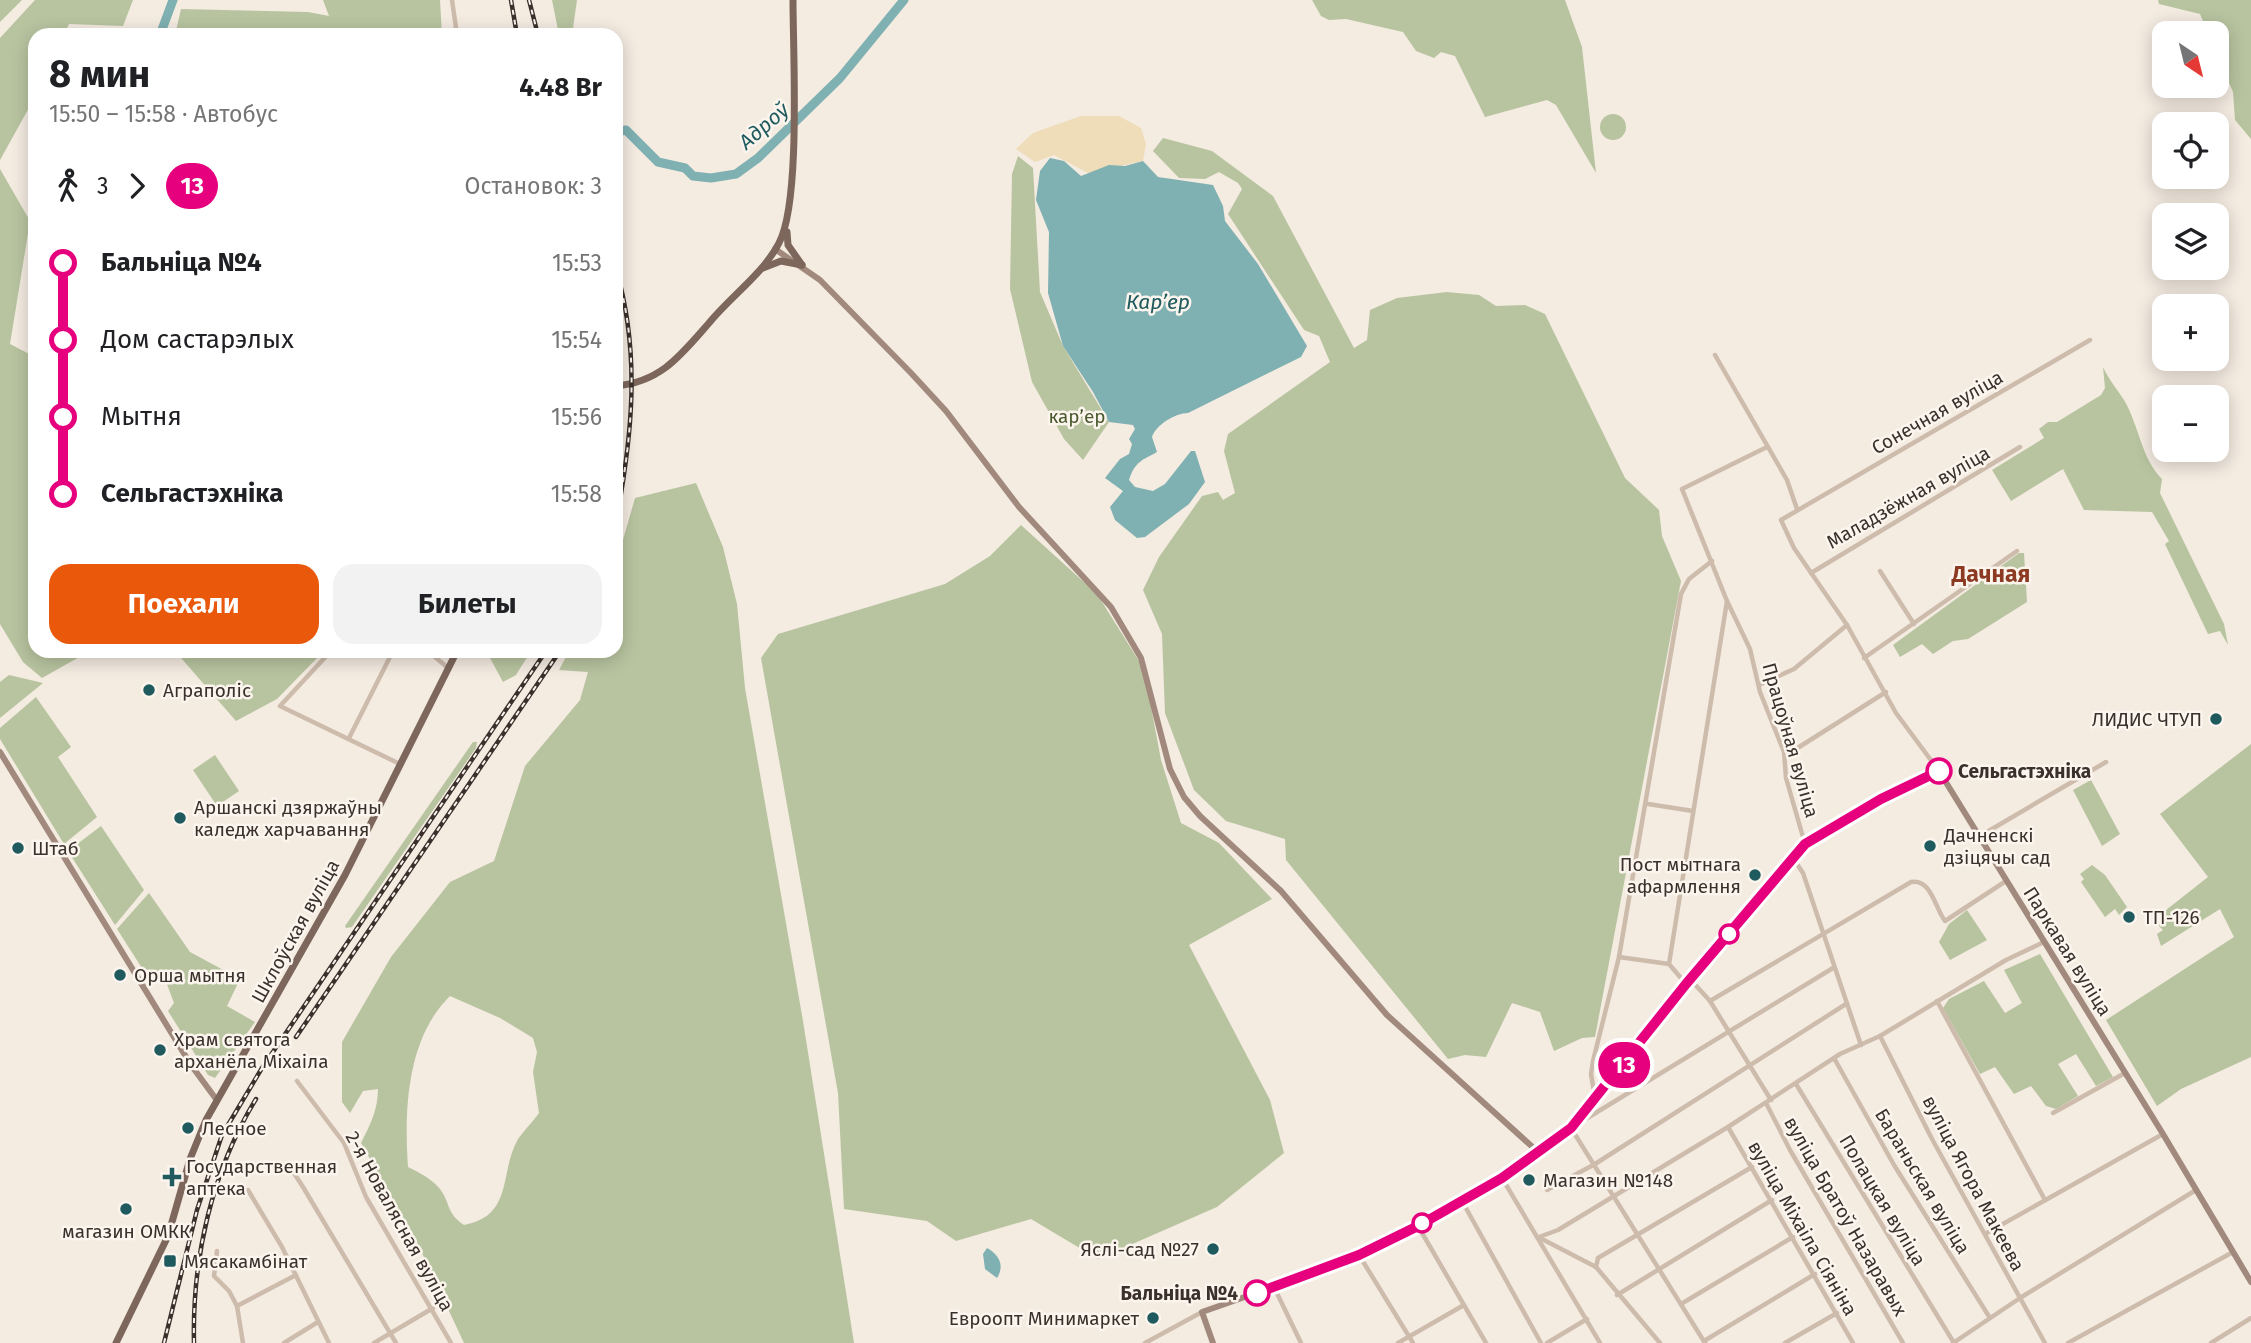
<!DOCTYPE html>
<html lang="ru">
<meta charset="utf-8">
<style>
body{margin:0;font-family:"Fira Sans",sans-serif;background:#f2f2f2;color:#202124;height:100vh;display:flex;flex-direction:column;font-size:26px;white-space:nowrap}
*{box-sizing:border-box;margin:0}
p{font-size:23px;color:#757577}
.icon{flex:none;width:38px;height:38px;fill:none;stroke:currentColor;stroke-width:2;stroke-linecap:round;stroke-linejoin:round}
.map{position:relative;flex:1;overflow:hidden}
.panel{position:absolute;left:28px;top:28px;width:595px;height:630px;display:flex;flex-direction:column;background:#fff;border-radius:21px;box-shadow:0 4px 18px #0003}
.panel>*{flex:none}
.badge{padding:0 14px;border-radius:23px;font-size:24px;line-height:46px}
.needle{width:46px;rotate:145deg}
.controls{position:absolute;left:2152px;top:21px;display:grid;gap:14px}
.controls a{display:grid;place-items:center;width:77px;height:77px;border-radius:14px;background:#fff;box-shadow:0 4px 18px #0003;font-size:35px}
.map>.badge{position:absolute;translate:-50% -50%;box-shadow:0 0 0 4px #fff}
.legs{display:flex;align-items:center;gap:10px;height:77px;padding:0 21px;font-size:23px}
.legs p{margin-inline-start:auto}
.summary{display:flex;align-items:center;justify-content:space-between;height:119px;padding:0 21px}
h1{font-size:38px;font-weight:700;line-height:52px}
.button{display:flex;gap:14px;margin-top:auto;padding:14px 21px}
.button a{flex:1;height:80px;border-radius:21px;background:#ea580c;color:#fff;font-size:28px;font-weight:700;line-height:80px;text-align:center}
.button a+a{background:#f2f2f2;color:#202124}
ul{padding:0 21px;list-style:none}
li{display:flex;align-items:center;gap:24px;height:77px;font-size:26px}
li i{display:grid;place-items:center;width:10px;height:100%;margin:0 9px;background:currentColor}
li i::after{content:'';width:18px;height:18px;margin:-9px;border:5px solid;border-radius:50%;background:#fff}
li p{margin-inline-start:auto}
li:first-child i{background:linear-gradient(#0000 50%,currentColor 0)}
li:last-child i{background:linear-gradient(currentColor 50%,#0000 0)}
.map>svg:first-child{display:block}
.green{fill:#b8c4a0;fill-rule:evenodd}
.sand{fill:#efdcb8}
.water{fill:#7fb0b2}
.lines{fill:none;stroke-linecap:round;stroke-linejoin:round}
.river{stroke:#7fb0b2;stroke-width:9}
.street{stroke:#cdbbac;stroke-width:4.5}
.secondary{stroke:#a18a7d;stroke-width:6}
.primary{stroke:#7d675c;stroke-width:7}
.rail-casing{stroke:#3b302b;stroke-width:4.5}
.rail{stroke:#fbf5ee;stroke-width:2;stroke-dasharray:5;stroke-linecap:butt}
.line-1-casing{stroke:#fff;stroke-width:16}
.line-1{stroke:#e6007e;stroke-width:10}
.poi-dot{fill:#1f5a5e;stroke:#fbf5ee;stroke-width:2.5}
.stop-1-dot{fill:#fff;stroke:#e6007e;stroke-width:3.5}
.labels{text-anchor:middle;stroke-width:5;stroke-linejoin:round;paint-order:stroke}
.street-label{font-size:19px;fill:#3b302b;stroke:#fbf5ee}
.park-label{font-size:19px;fill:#4a5a2e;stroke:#fbf5ee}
.poi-label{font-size:19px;fill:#3b302b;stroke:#fbf5ee;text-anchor:start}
.stop-label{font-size:19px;font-weight:bold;fill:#3b302b;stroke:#fbf5ee;text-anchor:start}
.water-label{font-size:21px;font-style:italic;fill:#1f5a5e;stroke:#fbf5ee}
.quarter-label{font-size:23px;font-weight:bold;fill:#8c3b22;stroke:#fbf5ee}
</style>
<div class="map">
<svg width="2251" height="1343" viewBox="0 0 2251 1343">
<rect width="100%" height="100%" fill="#f4ebe1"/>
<g class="green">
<path d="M0,0H22L0,22Z"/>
<path d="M35,0H133L123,26L69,24L64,35H35V97L0,160V38Z"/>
<path d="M323,0H440L442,35H175L181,9L308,12L329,16Z"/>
<path d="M552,0H577L572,35H559Z"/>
<path d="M1312,0H1565L1582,47L1596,173L1556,105L1547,100L1485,117L1455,56L1441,52L1434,58L1416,51L1403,32L1346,19L1329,20L1321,16Z"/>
<path d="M2158,0H2251V139L2235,120L2233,92L2217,55V33H2208L2200,14L2159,4Z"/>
<circle cx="1613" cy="127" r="13"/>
<path d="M1163,138L1212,151L1273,196L1354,348L1367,340L1370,310L1397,298L1447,292L1479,295L1496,306L1525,305L1545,314L1625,478L1659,510L1662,536L1681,581L1595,1037L1582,1038L1554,1051L1540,1012L1512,1003L1486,1057L1465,1055L1448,1059L1286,860L1285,839L1226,821L1194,790L1165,713L1162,634L1143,590L1159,557L1202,496L1218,492L1223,500L1235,493L1224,451L1228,434L1330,362L1319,336L1304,330L1228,214L1242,189L1238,183L1219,172L1205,179L1179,178L1153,151Z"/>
<path d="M1018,156L1033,168L1040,292L1063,346L1109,422L1083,460L1064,439L1032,382L1010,289L1012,174Z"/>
<path d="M0,169L30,221L10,344L35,357V651H90L42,678L23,662L0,624Z"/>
<path d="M2103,367C2109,380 2117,389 2124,400C2139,425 2141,458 2162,479L2160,493L2224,624L2228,645L2220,631L2208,634L2165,544L2169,541L2152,512L2084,510L2063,469L2011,501L1992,470L2044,438L2039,429L2048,422H2057L2101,395L2105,388Z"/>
<path d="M696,483L723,547L737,604L745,688L803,1021L854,1343H464L415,1238L361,1143C370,1125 378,1110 378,1089L363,1091L350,1113L342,1102V1042L391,957L450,882L494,861L525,766L580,700L588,672L559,670L569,651H616V564L635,498ZM450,996L500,1018L533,1038L537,1052L533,1072L539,1113C533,1122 524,1130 518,1139C499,1172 514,1216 464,1225C446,1213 451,1204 440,1189C432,1179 420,1173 408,1167C404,1109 407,1038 450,996Z"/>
<path d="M1021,525L1097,594L1144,669L1161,760L1181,823L1219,843L1272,899L1189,945L1270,1100L1284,1153L1217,1207L1098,1259L1031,1219L956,1241L927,1221L844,1209L838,1093L761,658L778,634L945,584L990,556Z"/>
<path d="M2019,553H2024L2027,602L1968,639L1953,641L1933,654L1922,644L1900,657L1893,645Z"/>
<path d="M175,651H318L319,656L277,699L236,721Z"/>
<path d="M490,651H531L516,675L503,682L490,658Z"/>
<path d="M9,675L43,683L0,718V682Z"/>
<path d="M36,697L71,747L58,757L97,817L64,844L0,739V728Z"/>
<path d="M473,742H477L476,748L352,927L346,928L345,926Z"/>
<path d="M2251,744V1057L2181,1089L2157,1106L2106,1020L2234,937L2220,909L2161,946L2157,934L2163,930L2158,925L2165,919L2161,914L2208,877L2160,814Z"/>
<path d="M215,755L239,791L217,806L193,770Z"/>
<path d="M2091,780L2120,834L2102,846L2073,790Z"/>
<path d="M101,826L144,890L115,925L68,851Z"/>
<path d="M2092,865L2105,875L2127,907L2119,915L2115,909L2105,917L2081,882L2084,879L2080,874Z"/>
<path d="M149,893L190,952L240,979L227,1006L255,1022L215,1078L208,1075L168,1011L174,1003L162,971L147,976L117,929Z"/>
<path d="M1967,910L1987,940L1950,960L1939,942L1949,924Z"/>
<path d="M2040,954L2113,1077L2096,1086L2076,1054L2058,1064L2078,1096L2056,1109L2046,1106L2031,1086L2014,1094L1995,1067L1980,1074L1943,1008L1949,999L1984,981L2005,1013L2022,1003L2004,970Z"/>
</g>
<path class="sand" d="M1081,116H1119L1141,128L1146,144L1143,161L1088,173L1054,155L1035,162L1016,149L1033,133Z"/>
<g class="water">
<path d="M1050,158L1064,161L1081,176L1109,165L1125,166L1143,161L1158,177L1213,185L1223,206L1225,221L1258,264L1307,346L1301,357L1188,413C1175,413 1156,425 1152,437L1157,452C1143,460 1135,461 1129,480L1135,487L1153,491L1165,484L1191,451H1195L1205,482L1189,504L1145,537L1137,538L1115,520L1110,507L1123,491L1105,478L1120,459L1129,454L1132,444L1129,439L1135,429L1133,425L1109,422L1093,392L1063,346L1048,293L1049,232L1036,200L1040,171Z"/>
<path d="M987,1248C999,1255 1005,1265 997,1278L985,1269L983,1254Z"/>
</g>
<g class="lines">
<g class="river">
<path d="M160,35L173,0"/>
<path d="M616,132L626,130L658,162L685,168L693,176L711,178L736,174L758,158L840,78L904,0"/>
</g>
<g class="street">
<path d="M452,0L457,35"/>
<path d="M1715,355L1787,480L1797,509"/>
<path d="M1767,447L1682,489L1727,601L1750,649L1760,692L1784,752L1786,778L1805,844"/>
<path d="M1880,571L1914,624"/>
<path d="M1811,573L2020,447"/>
<path d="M331,651L280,706L400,764"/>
<path d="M428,651L448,668"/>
<path d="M1864,658L2017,551"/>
<path d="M1759,685L1794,669L1847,625"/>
<path d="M349,738L393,651"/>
<path d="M1785,756L1886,692"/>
<path d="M1939,771L1896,713L1847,625L1794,548L1781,520L2090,340"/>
<path d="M1648,804L1693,811"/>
<path d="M1980,836L2106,762"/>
<path d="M1793,858L1803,873L1861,1045"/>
<path d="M1619,957L1669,964"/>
<path d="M1690,979L1710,1001L1771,1100"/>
<path d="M1686,984L1669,964L1727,601"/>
<path d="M1710,1001L1911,882C1931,878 1935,908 1945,921L2006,881"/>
<path d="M1937,1001L2045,1200"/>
<path d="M1880,1036L1932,1139L2045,1343"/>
<path d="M1834,1058L1894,1165L1990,1318"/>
<path d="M297,1081L344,1143L366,1197L451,1343"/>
<path d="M1796,1084L1954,1343"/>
<path d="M1595,1097L1591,1074L1593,1061L1619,957L1681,594L1689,579L1712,561"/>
<path d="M1766,1103L1790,1150L1903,1343"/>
<path d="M2053,1113L2125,1073"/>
<path d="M1728,1127L1853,1343"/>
<path d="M281,1164L292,1170L303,1187L396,1343"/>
<path d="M1502,1178L1600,1343"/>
<path d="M248,1190L282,1247L329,1343"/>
<path d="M1547,1190L1595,1164L1846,1004"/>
<path d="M1462,1201L1541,1343"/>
<path d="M1418,1226L1486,1343"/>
<path d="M1985,1234L2163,1134"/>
<path d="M1539,1237L1558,1230L1728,1127L1840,1054L1880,1036L2006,960L2044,942"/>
<path d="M1542,1239L1596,1267L1660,1343"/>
<path d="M217,1251L214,1276L229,1291L237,1306L243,1343"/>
<path d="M1359,1255L1413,1343"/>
<path d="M1596,1267L1598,1258L1752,1167"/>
<path d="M1274,1287L1301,1343"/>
<path d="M1617,1295L1772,1200"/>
<path d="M1681,1304L1793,1237"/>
<path d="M237,1306L296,1275"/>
<path d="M1704,1341L1815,1274"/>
<path d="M284,1343L318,1322"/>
<path d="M374,1343L433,1308"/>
<path d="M1145,1343L1202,1312"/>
<path d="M1398,1343L1464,1305"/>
<path d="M1547,1343L1587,1319"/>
<path d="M1705,1343L1571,1128L1833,968"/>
<path d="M1785,1343L1837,1313"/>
<path d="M1953,1343L2020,1298L2196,1190"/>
<path d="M2068,1343L2233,1252"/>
<path d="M2211,1343L2251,1318"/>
</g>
<g class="secondary">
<path d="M775,249L820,280L911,373L946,411L1019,507L1111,607L1141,658L1170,769L1184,797L1200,816L1281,891L1387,1015L1538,1152"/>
<path d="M0,752L191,1065L216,1099"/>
<path d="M1213,1343L1202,1312L1316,1272L1399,1236L1502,1178L1571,1128L1690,979L1805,844L1881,799L1939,771L2163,1134L2251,1282"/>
</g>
<g class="primary">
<path d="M787,232L788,245L802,265"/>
<path d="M763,268L781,261L802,265"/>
<path d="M616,386C661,382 681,355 709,323C731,296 763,274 779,243C801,202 793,53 793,0"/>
<path d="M116,1343L168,1236L190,1159L206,1120L345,875L457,651"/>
</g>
<defs>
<g id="rail">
<path d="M511,0L517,35"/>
<path d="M529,0L538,35"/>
<path d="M616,269C641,354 632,437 616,522"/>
<path d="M616,379V448"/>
<path d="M296,1037L560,651"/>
<path d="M164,1343L197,1210L222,1135L262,1068L546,651"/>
<path d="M194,1343C192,1258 212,1171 256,1099"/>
</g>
</defs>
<use href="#rail" class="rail-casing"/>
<use href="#rail" class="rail"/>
</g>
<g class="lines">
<defs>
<path id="line-1" d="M1257,1293L1359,1255L1418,1226L1502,1178L1571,1128L1686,984L1805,844L1881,799L1939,771"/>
</defs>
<use href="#line-1" class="line-1-casing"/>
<use href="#line-1" class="line-1"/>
</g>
<g class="poi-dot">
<circle cx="149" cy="690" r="7"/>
<circle cx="2216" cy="719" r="7"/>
<circle cx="180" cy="818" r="7"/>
<circle cx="1930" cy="846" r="7"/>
<circle cx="18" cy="848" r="7"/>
<circle cx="1755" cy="875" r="7"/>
<circle cx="2129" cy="917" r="7"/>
<circle cx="120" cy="975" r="7"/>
<circle cx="160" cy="1050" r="7"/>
<circle cx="188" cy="1128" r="7"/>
<path d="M168.5 1166.5h7v7h7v7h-7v7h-7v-7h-7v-7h7z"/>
<circle cx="1529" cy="1180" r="7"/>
<circle cx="126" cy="1209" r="7"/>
<circle cx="1213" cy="1249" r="7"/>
<rect x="163" y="1254" width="14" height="14" rx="3.5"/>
<circle cx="1153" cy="1318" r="7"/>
</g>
<g class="stop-1-dot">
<circle cx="1939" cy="771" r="12"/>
<circle cx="1729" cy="934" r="9"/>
<circle cx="1422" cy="1223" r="9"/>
<circle cx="1257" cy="1293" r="12"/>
</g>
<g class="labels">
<g class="street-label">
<text transform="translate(1937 412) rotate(-30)" y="7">Сонечная вуліца</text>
<text transform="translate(1908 497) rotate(-30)" y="7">Маладзёжная вуліца</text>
<text transform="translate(1791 740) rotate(74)" y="7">Працоўная вуліца</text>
<text transform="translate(295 931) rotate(-61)" y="7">Шклоўская вуліца</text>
<text transform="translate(2068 951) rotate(58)" y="7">Паркавая вуліца</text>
<text transform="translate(1923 1181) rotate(59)" y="7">Бараньская вуліца</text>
<text transform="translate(1974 1183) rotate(62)" y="7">вуліца Ягора Макеева</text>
<text transform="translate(1883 1200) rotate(59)" y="7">Полацкая вуліца</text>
<text transform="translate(1846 1216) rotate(60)" y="7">вуліца Братоў Назаравых</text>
<text transform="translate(400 1221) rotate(61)" y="7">2-я Новалясная вуліца</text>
<text transform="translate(1803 1228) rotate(60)" y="7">вуліца Міхаіла Сіяніна</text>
</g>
<g class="park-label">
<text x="1077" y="423">карʼер</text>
</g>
<g class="poi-label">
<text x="163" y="697">Аграполіс</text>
<text x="2202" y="726" text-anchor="end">ЛИДИС ЧТУП</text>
<text x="194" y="814">Аршанскі дзяржаўны<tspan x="194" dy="22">каледж харчавання</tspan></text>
<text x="1944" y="842">Дачненскі<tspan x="1944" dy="22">дзіцячы сад</tspan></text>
<text x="32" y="855">Штаб</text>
<text x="1741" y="871" text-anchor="end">Пост мытнага<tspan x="1741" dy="22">афармлення</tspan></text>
<text x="2143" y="924">ТП-126</text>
<text x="134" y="982">Орша мытня</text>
<text x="174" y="1046">Храм святога<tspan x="174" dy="22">арханёла Міхаіла</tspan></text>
<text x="202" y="1135">Лесное</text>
<text x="186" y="1173">Государственная<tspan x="186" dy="22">аптека</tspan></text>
<text x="1543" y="1187">Магазин №148</text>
<text x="126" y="1238" text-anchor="middle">магазин ОМКК</text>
<text x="1199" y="1256" text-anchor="end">Яслі-сад №27</text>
<text x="184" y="1268">Мясакамбінат</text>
<text x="1139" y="1325" text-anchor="end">Евроопт Минимаркет</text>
</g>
<g class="stop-label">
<text x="1958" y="778">Сельгастэхніка</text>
<text x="1238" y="1300" text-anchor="end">Бальніца №4</text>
</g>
<g class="water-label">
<text transform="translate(764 126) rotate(-41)" y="7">Адроў</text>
<text x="1158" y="309">Карʼер</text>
</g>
<g class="quarter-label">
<text x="1991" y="582">Дачная</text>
</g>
</g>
</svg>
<div class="controls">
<a><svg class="needle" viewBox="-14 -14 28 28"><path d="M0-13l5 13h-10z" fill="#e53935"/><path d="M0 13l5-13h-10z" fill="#757577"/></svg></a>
<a><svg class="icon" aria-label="locate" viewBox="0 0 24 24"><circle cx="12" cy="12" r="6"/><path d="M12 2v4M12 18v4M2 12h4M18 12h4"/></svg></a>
<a><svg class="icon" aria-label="layers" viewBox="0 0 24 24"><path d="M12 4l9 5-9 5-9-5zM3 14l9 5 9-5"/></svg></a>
<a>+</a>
<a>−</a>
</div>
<b class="badge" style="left:1624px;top:1065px;background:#e6007e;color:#fff">13</b>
<section class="panel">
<div class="summary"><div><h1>8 мин</h1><p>15:50 – 15:58 · Автобус</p></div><b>4.48 Br</b></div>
<div class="legs"><svg class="icon" aria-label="walk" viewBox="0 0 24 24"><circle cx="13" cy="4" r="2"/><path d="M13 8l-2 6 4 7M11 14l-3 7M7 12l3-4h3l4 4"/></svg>3<svg class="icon" aria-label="forward" viewBox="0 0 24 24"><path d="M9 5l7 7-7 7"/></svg><b class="badge" style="background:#e6007e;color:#fff">13</b><p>Остановок: 3</p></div>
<ul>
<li><i style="color:#e6007e"></i><b>Бальніца №4</b><p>15:53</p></li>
<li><i style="color:#e6007e"></i><span>Дом састарэлых</span><p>15:54</p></li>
<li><i style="color:#e6007e"></i><span>Мытня</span><p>15:56</p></li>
<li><i style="color:#e6007e"></i><b>Сельгастэхніка</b><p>15:58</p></li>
</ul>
<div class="button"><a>Поехали</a><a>Билеты</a></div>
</section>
</div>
